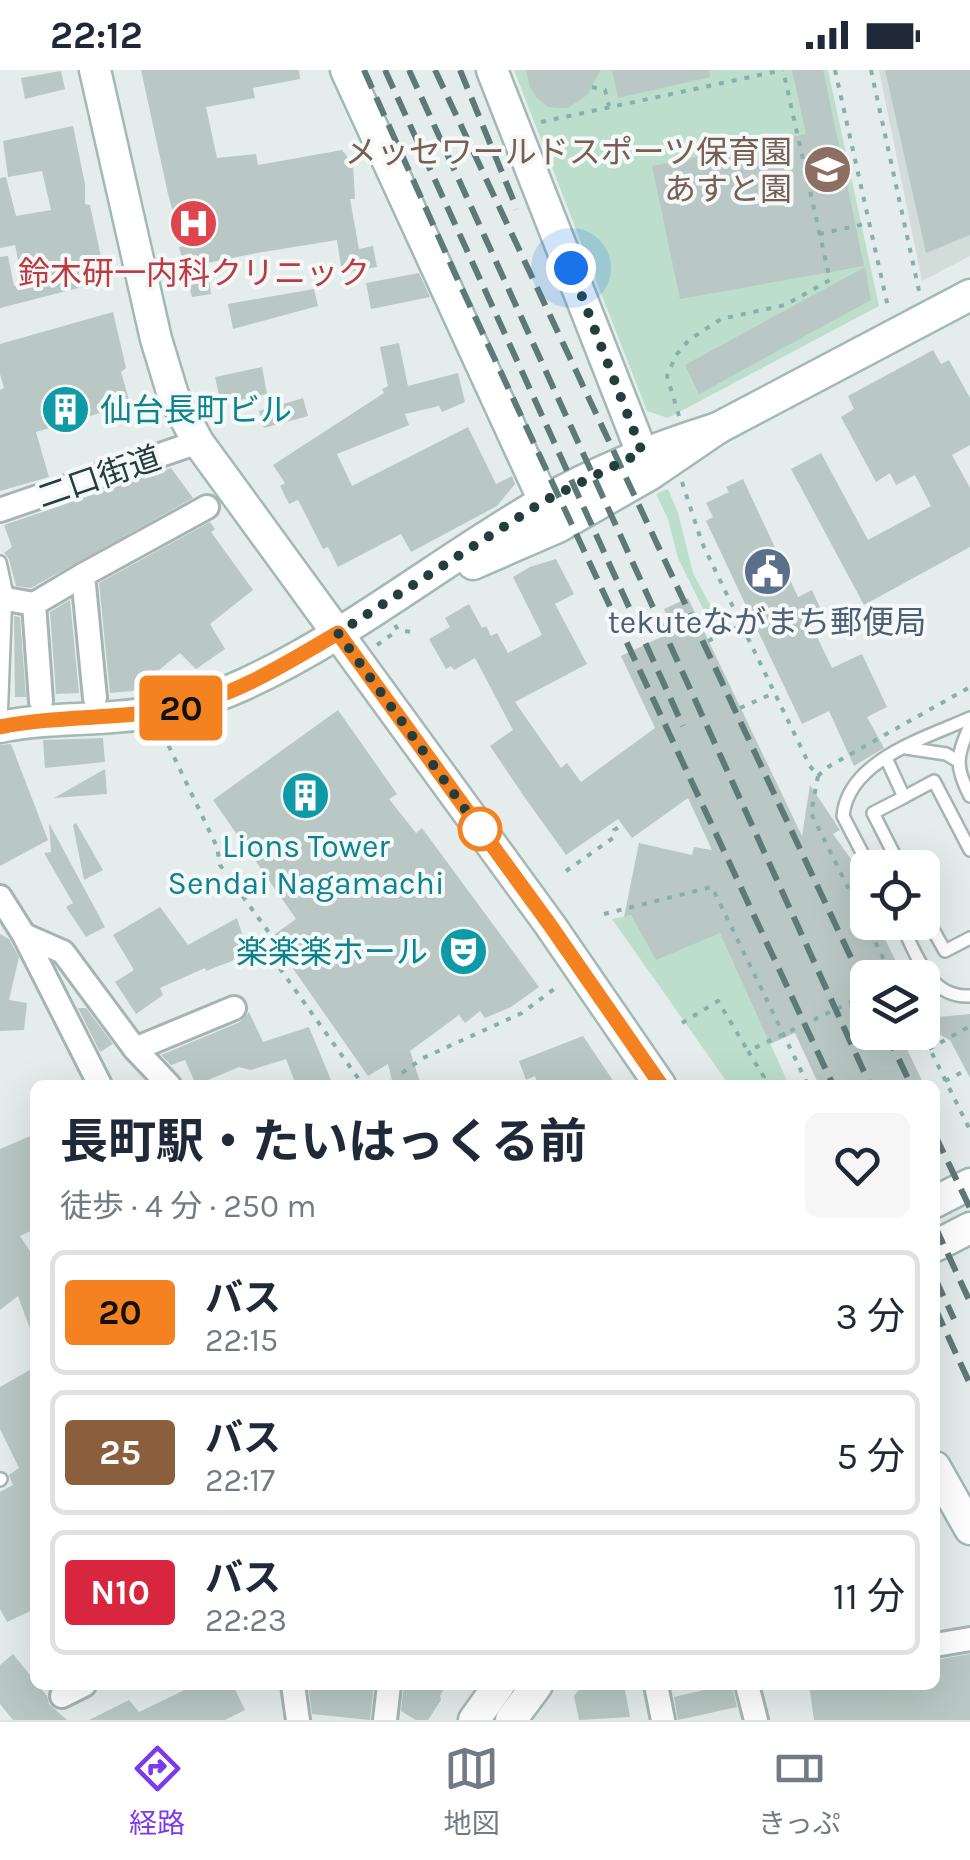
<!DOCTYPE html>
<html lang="ja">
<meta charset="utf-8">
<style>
body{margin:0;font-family:Karla,"Noto Sans JP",sans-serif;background:#f6f6f7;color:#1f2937;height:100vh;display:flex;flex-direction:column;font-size:38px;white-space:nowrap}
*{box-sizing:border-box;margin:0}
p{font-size:32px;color:#747a83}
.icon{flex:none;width:55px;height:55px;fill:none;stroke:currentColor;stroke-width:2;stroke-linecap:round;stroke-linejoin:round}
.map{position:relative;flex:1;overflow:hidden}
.panel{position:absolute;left:30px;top:1010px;width:910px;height:610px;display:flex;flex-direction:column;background:#fff;border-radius:15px;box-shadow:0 10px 40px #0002}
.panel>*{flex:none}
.badge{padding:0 20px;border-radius:8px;font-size:35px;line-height:65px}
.fabs{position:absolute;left:850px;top:780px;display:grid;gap:20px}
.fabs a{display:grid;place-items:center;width:90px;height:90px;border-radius:15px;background:#fff;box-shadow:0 10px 40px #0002;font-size:50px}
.you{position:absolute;width:50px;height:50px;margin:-25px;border:8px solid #fff;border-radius:50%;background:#1a73e8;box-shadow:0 0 0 15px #1a73e833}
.map>.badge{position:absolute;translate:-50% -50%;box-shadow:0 0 0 5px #fff}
.round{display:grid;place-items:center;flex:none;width:105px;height:105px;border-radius:15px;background:#f6f6f7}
.headline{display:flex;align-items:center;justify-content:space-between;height:170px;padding:0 30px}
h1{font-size:48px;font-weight:700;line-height:75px}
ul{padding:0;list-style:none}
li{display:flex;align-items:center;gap:30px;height:125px;margin:0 20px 15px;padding:0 10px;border:5px solid #e0e1e3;border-radius:15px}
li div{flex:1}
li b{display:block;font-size:38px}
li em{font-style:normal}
li .badge{min-width:110px;font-weight:700;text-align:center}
.status{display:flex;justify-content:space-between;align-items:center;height:70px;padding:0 50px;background:#fff;direction:ltr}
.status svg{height:28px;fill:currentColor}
.tab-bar{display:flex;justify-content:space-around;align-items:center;height:140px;border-top:2px solid #e0e1e3;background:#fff;font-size:28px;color:#747a83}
.tab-bar a{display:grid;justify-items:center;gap:5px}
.tab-bar .on{color:#7c3aed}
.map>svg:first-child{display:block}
.built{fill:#d2ddda}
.green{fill:#bddecd}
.building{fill:#b9c8c4}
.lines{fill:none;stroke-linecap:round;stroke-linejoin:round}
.lane-casing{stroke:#a6b5b3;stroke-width:16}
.street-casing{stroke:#a6b5b3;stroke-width:28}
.secondary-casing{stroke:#a2b9b5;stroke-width:35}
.path{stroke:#85b0ab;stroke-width:4;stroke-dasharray:5 8;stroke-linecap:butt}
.lane{stroke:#fff;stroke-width:11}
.street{stroke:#fff;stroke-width:22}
.secondary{stroke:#fff;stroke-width:30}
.rail{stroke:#5e7a78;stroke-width:6;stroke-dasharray:20 10;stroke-linecap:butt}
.line-casing{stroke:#fff;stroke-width:22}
.line{stroke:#f58220;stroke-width:15}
.walk{stroke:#233e3d;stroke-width:10;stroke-dasharray:0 18}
.stop-dot{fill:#fff;stroke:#f58220;stroke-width:5}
.labels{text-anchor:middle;stroke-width:8;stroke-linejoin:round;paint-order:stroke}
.education-label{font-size:32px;fill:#785e54;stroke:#f4f9f8;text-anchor:end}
.health-label{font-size:32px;fill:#be3a42;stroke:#f4f9f8}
.culture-label{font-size:32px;fill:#0d838f;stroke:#f4f9f8;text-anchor:start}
.street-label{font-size:32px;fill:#233e3d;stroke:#f4f9f8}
.service-label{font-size:32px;fill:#4e5e75;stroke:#f4f9f8}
</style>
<div class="status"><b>22:12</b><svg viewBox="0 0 49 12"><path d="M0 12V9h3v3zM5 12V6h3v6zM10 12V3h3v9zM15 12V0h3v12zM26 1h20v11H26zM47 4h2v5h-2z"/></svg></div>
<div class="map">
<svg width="970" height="1650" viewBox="0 0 970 1650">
<rect width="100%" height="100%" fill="#e4edeb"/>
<path class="built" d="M879,0H970V186L922,211Z"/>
<g class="green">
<path d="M514,0H828L879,236L668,348L647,341Z"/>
<path d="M668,419L678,443L693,503L721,555L713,559L678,488L668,449L656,424Z"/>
<path d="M676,837L711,842L789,1015H729L612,849Z"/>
</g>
<g class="building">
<path d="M141,0H299L300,9L253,18L255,28L206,37L217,88L256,84L258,95L342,80L353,94L355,129H350L359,179L373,176L377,197L342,203L337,170L257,183L207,193L211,224L192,227L179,177L185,176L180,152L173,142L168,124Z"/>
<path d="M526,0H601L587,25L568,38H559L548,37L537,28L530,17Z"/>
<path d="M612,0H709L710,7L618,28Z"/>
<path d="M792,0H823L864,196L680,229L652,96L806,64Z"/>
<path d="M885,0H970V165L926,183Z"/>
<path d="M61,1L65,19L25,29L21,8Z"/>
<path d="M73,56L85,114V134L90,135L106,211L0,238V187L8,186L14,216L23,214L15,175L0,178V108L6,107L16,146L51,140L42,101L8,107L3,71Z"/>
<path d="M865,197L871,230L699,324L685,295Z"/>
<path d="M419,203L430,227L371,239L366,213Z"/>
<path d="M314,219L318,236L233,259L228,234Z"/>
<path d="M113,242L126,298L121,302L130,334L36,362L49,407L0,421V320L4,318L0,304V274Z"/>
<path d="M399,273L408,316L458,303L465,332L442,342L439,336L405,344L409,355L337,384L352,416L468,357L496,414L512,406L515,414L497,436L411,482L401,464L338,497L328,477L323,479L298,430L289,434L280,416L285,413L273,395L384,323L382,319L388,316L380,277Z"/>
<path d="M933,280L941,294L949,290L970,328V375L952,385L970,418V477L864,535L791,399L821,383L868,470L931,436L915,405L896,415L890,403L876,412L841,347L854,339L848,326Z"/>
<path d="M262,297L267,324L221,334L215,307Z"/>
<path d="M303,328L308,346L264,358L259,341Z"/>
<path d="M171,398L193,428L31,518L16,516L9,489L4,483L12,477L4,455Z"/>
<path d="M743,409L798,527L812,520L821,540L807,546L832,598L862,584L887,637L867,647L884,678L854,696L829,641L802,654L706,451L713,447L706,433L729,422L726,417Z"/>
<path d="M210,452L215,459L211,462L253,520L210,554L225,579L196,599L180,583L133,621L110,623L99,513Z"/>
<path d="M556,489L574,524L555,534L587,594L515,632L561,698L567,693L581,712L655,658L621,586L674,561L664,539L688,528L802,766L810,715L840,760L833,764L866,810L858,815L868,835V852H891L894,860L883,865L904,908H868V962H899L924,1015H819L795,963L770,974L720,863L656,890L631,845L624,847L639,773L692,785L694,777L712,780L688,728L632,768L618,749L566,785L523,725L490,676L513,660L475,588L454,600L451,596L446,599L429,569L450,557L445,548L469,534L482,558L486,556L491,566L497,563L508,583L542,565L513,507L530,497Z"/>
<path d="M70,530L79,623L56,624L50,542Z"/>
<path d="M14,546L20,547L26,627H15Z"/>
<path d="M338,640L397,724L389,729L416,763L422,758L539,917L511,937L485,948L480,941L465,953L459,945L410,981L421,1015H393L388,994L368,1006L271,867L296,849L213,730Z"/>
<path d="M103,668L105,692L45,698L43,670Z"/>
<path d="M11,674L48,770L0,796V675Z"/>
<path d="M105,699L107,724L54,728Z"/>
<path d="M49,753L105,857L86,867L66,837L73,833L44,783L51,782Z"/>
<path d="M76,753L103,800L84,810L73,755Z"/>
<path d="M160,837L188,875L237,848L246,876L232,891L206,901L205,898L160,918L163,925L136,944L115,912L134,900L113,865Z"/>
<path d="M0,864L9,869L19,887L9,930L27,933L24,960L0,961Z"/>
<path d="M922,918L938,947L970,944V1008L950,970L922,956Z"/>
<path d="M78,938H86L113,974L100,982Z"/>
<path d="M249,942L263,972L309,957L333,1015H296L286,989L251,1000L239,997L196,1015L185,990L171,995L161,985L240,952Z"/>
<path d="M583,966L616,1015H538L535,1006L526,1010L519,991Z"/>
<path d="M35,1064V1159L20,1166L35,1189L33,1267L18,1226L0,1240V1079Z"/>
<path d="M35,1297V1539L7,1552L0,1539V1422L13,1415L9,1405L19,1398L0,1359V1317Z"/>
<path d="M13,1584L47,1626L49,1634L67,1650H13L0,1634V1595Z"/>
<path d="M970,1584V1650H814L809,1615H935V1590Z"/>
<path d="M195,1615H233L245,1640L225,1650H89L129,1630L139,1642Z"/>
<path d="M308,1615H374L370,1650L312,1644Z"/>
<path d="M408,1615H446L440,1626L441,1630L428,1650H416L401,1641L403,1621Z"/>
<path d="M583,1615H624L630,1647L579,1650L574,1626Z"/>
<path d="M725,1615H732L737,1637L678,1650L674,1627Z"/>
</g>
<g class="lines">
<defs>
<g id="lane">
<path d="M0,492L6,520L1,653"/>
<path d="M970,656C956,686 955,697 970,726"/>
<path d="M906,678L946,684L958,691"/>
<path d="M886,688L904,727L873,743L901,798"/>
<path d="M904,727L934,711L970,780"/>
<path d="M870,798L843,746C848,690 926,668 970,648"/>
<path d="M922,840L945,881L970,868"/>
<path d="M900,852C917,884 928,928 970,926"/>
<path d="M0,1410L1,1409"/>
</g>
<g id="street">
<path d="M0,440L198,372"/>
<path d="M6,529L34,534"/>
<path d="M95,628L83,505L207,437"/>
<path d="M41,631L34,534L83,505"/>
<path d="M0,827L24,865L100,1015"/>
<path d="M24,865L63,882L135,979L169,1015"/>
<path d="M135,979L234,938"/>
<path d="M935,1575L970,1569"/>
<path d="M293,1615L298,1650"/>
<path d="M656,1615L663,1650"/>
<path d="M747,1615L756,1650"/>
<path d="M62,1626L84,1615"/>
<path d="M385,1650L389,1615"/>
</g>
<g id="secondary">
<path d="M95,0L156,269L173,325L198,372L550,855L660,1015"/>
<path d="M346,0L544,431"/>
<path d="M492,0L642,383"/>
<path d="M473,494L558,457L649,405L718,358L970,225"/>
<path d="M0,657C38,649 75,650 113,647C159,644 204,633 245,614C351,565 442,490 543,432C598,400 657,377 718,358"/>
<path d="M935,1132L970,1114"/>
<path d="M935,1176L970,1158"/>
<path d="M935,1397L970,1459"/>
<path d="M474,1650L499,1615"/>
<path d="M511,1650L537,1615"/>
</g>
</defs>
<use href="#lane" class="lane-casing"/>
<use href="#street" class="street-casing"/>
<use href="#secondary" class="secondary-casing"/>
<g class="path">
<path d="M835,0L888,237"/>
<path d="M871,0L919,221"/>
<path d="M592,17L605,20L609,36"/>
<path d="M541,52L783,0"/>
<path d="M819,164L869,153"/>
<path d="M679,346L667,306L676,285L689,270L721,249L785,235L830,210L783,0"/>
<path d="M682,412L702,473L810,696L818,706L811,743L893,908"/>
<path d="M395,555L398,560L411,562"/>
<path d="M708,571L742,555"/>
<path d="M377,575L398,560"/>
<path d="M740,638L774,623"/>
<path d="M163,664L217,777L220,795L270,864L261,872L363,1015"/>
<path d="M818,706L826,698L970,617"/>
<path d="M566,801L613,768L614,760L623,755"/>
<path d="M604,844L712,817L808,1015"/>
<path d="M922,952L929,956L923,965L970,1060"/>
<path d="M682,953L718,931L748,981"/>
<path d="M929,979L970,956"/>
<path d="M402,1003L423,988L522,943L554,919"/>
<path d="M945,1011L966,1000"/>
<path d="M384,1015L392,1010"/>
<path d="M753,1015L764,1007L748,981L868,924"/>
</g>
<use href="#lane" class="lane"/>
<use href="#street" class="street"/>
<use href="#secondary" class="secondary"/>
<g class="rail">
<path d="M364,0L456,206L833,1015"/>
<path d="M385,0L683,656"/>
<path d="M409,0L870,1015"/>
<path d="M435,0L868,924"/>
<path d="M460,0L517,139"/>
<path d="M886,962L911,1015"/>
<path d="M935,1065L970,1138"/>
<path d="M935,1156L970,1232"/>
<path d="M935,1208L954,1249"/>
<path d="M935,1238L970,1314"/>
</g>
</g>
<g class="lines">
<defs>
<path id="line" d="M0,657C58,645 118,650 177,638C234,627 288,592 338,563L550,855L661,1015"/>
</defs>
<use href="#line" class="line-casing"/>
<use href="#line" class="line"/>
<path class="walk" d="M480,759L488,771L338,563L544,431L642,382L571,198"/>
</g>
<defs>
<symbol id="school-disc" viewBox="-11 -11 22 22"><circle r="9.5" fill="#8d6e63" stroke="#f4f9f8"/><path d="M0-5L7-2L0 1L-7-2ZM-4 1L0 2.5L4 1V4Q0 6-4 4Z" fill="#fff"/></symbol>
<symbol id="hospital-disc" viewBox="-11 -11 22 22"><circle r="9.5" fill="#e0444e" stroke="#f4f9f8"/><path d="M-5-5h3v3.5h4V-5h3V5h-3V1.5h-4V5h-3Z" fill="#fff"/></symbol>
<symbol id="building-disc" viewBox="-11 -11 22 22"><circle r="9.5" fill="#0f9aa8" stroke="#f4f9f8"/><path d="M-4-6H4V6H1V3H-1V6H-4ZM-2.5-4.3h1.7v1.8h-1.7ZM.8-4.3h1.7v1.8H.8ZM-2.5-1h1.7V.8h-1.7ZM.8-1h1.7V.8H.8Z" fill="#fff"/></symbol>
<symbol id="civic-disc" viewBox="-11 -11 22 22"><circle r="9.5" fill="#5c6f8a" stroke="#f4f9f8"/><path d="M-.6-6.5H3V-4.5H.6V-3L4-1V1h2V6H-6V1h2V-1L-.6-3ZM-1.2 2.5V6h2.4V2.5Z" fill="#fff"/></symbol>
<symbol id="theatre-disc" viewBox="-11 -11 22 22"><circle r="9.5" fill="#0f9aa8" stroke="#f4f9f8"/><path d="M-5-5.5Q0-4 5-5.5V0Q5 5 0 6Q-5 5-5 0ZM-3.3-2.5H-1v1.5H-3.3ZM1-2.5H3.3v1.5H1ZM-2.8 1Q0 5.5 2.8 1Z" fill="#fff"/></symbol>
</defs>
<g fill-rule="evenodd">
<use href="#school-disc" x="800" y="72" width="55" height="55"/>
<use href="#hospital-disc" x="166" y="126" width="55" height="55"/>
<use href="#building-disc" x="38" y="312" width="55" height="55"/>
<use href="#civic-disc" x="740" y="474" width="55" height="55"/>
<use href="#building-disc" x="278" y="698" width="55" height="55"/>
<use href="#theatre-disc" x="436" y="854" width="55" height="55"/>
</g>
<circle class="stop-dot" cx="480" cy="759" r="20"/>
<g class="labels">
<g class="education-label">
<text x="792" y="93">メッセワールドスポーツ保育園<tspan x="792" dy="37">あすと園</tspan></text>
</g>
<g class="health-label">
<text x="194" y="214">鈴木研一内科クリニック</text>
</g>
<g class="culture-label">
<text x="100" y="351">仙台長町ビル</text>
<text x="306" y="787" text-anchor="middle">Lions Tower<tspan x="306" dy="37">Sendai Nagamachi</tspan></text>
<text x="428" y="893" text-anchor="end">楽楽楽ホール</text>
</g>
<g class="street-label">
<text transform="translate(99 407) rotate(-19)" y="11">二口街道</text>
</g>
<g class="service-label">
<text x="767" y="563">tekuteながまち郵便局</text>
</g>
</g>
</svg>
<div class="fabs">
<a><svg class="icon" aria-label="locate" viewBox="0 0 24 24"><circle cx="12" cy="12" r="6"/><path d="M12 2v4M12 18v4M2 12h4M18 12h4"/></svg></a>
<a><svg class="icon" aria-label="layers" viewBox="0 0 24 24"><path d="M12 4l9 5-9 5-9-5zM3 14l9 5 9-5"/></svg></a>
</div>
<div class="you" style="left:571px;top:198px"></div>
<b class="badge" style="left:181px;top:638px;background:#f58220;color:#111">20</b>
<section class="panel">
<div class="headline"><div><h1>長町駅・たいはっくる前</h1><p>徒歩 · 4 分 · 250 m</p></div><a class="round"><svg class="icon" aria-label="heart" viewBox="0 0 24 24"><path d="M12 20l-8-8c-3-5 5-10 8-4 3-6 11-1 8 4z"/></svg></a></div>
<ul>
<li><span class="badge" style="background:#f58220;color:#111">20</span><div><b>バス</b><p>22:15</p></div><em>3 分</em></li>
<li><span class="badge" style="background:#8b5e3c;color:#fff">25</span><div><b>バス</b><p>22:17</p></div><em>5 分</em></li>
<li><span class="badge" style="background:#d7263d;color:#fff">N10</span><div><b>バス</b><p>22:23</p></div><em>11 分</em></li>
</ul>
</section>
</div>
<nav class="tab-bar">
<a class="on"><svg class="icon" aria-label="directions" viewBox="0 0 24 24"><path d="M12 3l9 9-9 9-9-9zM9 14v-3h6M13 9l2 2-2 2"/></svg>経路</a>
<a><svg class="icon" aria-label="map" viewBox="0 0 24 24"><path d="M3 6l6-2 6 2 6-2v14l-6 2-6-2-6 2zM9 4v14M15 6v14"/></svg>地図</a>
<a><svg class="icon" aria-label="tickets" viewBox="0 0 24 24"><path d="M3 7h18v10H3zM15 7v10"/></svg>きっぷ</a>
</nav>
